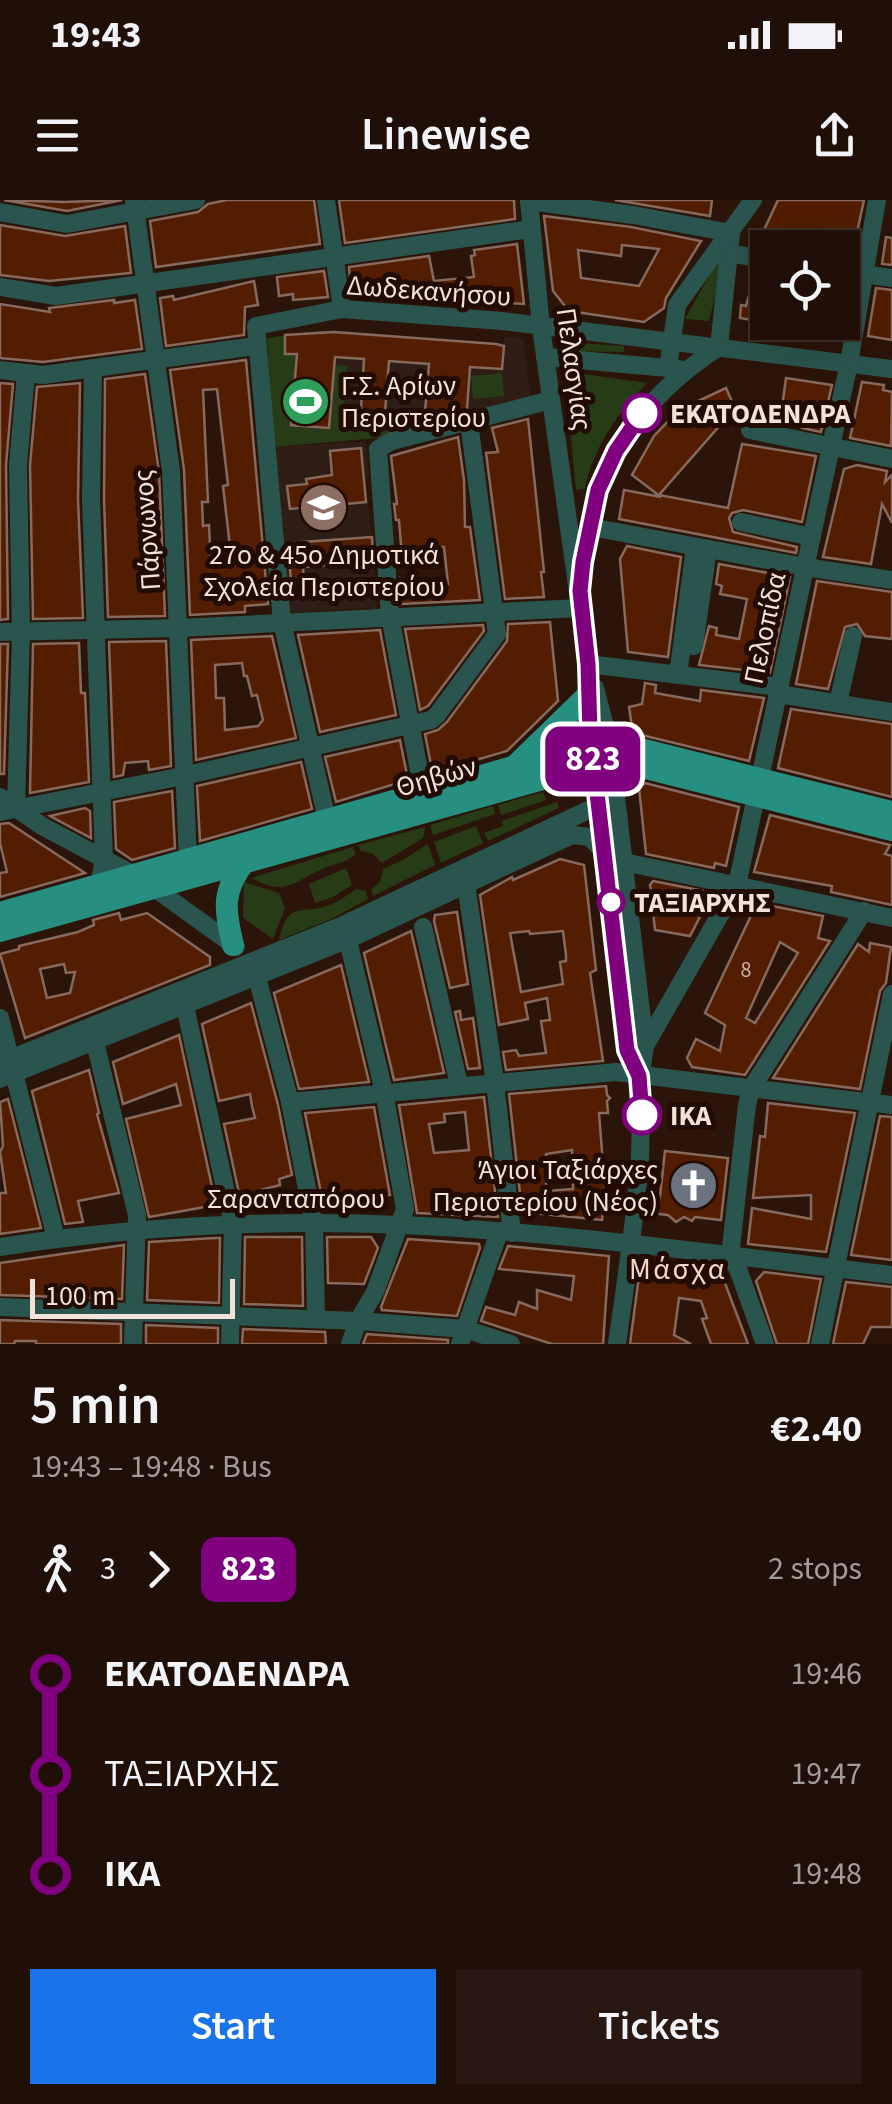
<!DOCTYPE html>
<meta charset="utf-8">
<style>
body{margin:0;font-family:"Source Sans 3",sans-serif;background:#281811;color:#f1f3f6;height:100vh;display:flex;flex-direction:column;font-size:38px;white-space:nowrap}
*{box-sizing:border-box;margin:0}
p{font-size:32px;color:#a29c9b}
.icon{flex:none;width:55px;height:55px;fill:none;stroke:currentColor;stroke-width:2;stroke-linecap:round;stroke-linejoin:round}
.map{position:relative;height:1144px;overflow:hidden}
.drawer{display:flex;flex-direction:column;background:#200f07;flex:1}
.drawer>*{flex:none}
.badge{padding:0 20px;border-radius:15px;font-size:35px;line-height:65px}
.tools{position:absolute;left:750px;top:30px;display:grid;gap:20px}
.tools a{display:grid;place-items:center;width:110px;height:110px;border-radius:0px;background:#200f07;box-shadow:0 10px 40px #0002,0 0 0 2px #3d2f28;font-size:50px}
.scale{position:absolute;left:30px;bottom:25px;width:205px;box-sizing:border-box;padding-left:10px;border:5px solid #f3e2da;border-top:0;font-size:28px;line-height:35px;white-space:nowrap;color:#f3e2da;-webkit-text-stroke:8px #210b03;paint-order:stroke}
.map>.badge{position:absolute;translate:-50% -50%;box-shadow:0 0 0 5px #fff}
.legs{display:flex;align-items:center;gap:15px;height:110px;padding:0 30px;font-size:32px}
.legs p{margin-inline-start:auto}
.headline{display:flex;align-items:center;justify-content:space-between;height:170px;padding:0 30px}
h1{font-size:55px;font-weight:600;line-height:75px}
.cta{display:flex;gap:20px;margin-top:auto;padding:20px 30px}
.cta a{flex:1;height:115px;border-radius:0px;background:#1a73e8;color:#fff;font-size:40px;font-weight:600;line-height:115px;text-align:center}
.cta a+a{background:#281811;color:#f1f3f6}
ul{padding:0 30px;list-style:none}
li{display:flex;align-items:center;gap:35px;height:100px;font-size:38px}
li i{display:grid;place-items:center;width:15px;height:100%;margin:0 12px;background:currentColor}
li i::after{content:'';width:25px;height:25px;margin:-12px;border:8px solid;border-radius:50%;background:#200f07}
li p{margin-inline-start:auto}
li:first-child i{background:linear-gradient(#0000 50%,currentColor 0)}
li:last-child i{background:linear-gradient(currentColor 50%,#0000 0)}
.status{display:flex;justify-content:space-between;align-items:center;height:70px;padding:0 50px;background:#200f07;direction:ltr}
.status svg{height:28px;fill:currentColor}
header{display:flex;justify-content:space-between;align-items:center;height:130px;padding:0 30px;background:#200f07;font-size:45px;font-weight:600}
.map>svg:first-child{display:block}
.education{fill:#2e1e15}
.green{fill:#273c16}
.building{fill:#521d00;stroke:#876a5d;stroke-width:2.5;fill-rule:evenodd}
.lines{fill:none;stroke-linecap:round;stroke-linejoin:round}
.minor{stroke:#2a554e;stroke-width:18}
.major{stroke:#268f80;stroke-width:22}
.line-1-casing{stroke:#fff;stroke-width:22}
.line-1{stroke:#800080;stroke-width:15}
.stop-1-dot{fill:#fff;stroke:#800080;stroke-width:5}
.labels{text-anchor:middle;stroke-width:10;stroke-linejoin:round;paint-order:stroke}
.number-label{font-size:22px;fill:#cbb1a4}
.street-label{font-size:28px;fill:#f3e2da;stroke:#210b03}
.poi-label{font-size:28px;fill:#f3e2da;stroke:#210b03;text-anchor:start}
.stop-label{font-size:28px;font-weight:bold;fill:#f3e2da;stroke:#210b03;text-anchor:start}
.neighbourhood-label{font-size:30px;letter-spacing:2.5px;fill:#f7d5c7;stroke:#210b03}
</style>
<div class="status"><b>19:43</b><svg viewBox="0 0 49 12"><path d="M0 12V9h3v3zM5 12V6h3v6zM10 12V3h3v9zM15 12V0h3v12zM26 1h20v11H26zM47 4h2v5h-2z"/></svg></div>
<header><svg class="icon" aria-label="menu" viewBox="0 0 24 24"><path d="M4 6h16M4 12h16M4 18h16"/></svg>Linewise<svg class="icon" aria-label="share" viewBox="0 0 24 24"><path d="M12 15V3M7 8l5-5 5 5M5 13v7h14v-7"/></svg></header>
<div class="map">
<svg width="892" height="1144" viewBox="0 0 892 1144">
<rect width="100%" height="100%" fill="#2b1409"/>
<g class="education">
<path d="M334,132L503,146L504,137L523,138L531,198L509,201V205L436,224L431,220H411L410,229L390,237L389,226L343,222L347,167L335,165L332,157Z"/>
<path d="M366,241L369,278L366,279L378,411L366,408L289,413L273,247Z"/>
</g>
<g class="green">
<path d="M719,58L724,60L709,121L685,119Z"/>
<path d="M319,131L334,132L332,156L336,157L335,165L347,166L343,222L390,226V237L273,247L267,138Z"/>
<path d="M562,142L624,146V152L562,151Z"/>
<path d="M569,172L647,183C619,211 592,249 585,289L576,290L565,178Z"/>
<path d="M502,173L504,196L473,199L471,176Z"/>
<path d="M543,592L546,600L501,615L498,605Z"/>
<path d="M557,602L559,608L488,641L484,633L503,626L502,621Z"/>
<path d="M493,606L495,614L433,635L430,625Z"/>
<path d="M476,626L483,643L441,663L434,642Z"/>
<path d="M425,627L423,638L382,663L373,654L361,651L358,645Z"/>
<path d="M428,644L435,665L373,696L371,690L380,682L383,669L403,660Z"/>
<path d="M353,647L356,654C346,663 340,662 327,667C295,680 287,698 251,678Z"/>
<path d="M346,668L352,685L333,697L315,703L309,684Z"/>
<path d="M244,682L279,693L285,708L273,739L243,718Z"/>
<path d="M356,689L366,691L368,699L331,719L279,740C289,700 298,715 327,706C337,702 347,696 356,689Z"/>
</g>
<g class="building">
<path d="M4,0L64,2L122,0L67,11Z"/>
<path d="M227,0H314L320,44L156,67L150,21L198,12L208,4Z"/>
<path d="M339,0H514L515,19L345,43Z"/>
<path d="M615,0H712L710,16Z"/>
<path d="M778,0H864L851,60L842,59V48H793L795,39L764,30Z"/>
<path d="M544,16L631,27L701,41L666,98L664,108L644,122L569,111L553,91ZM622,45L659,49L639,86L581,78L578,50L621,56Z"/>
<path d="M0,25L65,36L125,26L131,73L49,81L0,75Z"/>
<path d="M886,37L892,38V65L882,64Z"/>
<path d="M517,44L524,104L384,95L383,91L373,92L369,81H350L349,67L429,56L434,81L474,77L471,56L475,55L474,50Z"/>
<path d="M753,70L768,72V122H812L810,136L763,130L764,122L740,118L741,105L746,106L752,85Z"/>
<path d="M324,71L328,97L293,100V94L279,96L277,77Z"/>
<path d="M254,81L258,105L245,107L244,135L166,146L160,98L173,96L174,100Z"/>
<path d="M876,88L892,90V140L868,136Z"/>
<path d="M114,100V103L135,100L142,149L43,162L0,158V104L50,112L49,108Z"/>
<path d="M334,132L496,144L504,146L502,169L470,167L467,209L448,214L425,212L429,164L389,161L384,226L360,225L364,159L335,157L329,228L291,225L297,154H285V135Z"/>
<path d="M246,160L268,404L245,406V412L190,415L184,270L170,170ZM217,189L228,285L223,286L232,365L211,368L209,325L203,326L202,302H208L203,190Z"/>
<path d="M145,174L159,272L165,416L108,417L104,299L105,179Z"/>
<path d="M786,178L832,185L821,232L802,228L804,218L781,215Z"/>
<path d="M862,182L884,185L883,190L892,192L891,246L850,238Z"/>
<path d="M0,183L13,184L6,265L8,419L0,420Z"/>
<path d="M80,183L78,299L83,418L33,419L30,265L37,187Z"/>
<path d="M726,188L738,215L722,223L659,295L728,308L742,244L816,256L802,322L743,310L732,313L729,318L733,332L797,347L796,353L619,319L624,290L661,297L632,275L654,236L679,210Z"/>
<path d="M528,219L544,372H541L544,397L505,399L486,253L498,252L492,228Z"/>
<path d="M458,237L464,280L465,327H470L480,400L402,404L400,378L410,380V386L448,384L444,347L404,348L401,345L399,320H396L394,304H397L391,256Z"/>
<path d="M361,248L366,302L290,309L287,286L307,284L306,279L332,275L330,251Z"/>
<path d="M857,265L887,271L885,282L892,275V323L882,304L871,364L823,357L844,269Z"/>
<path d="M372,337L373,362L303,367L304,382H291L288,343Z"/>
<path d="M627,346L681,357L668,457L628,452L620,359Z"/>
<path d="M719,364L790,377L770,473L699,465L709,426L717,428L716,435L739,439L747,399L720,394L722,386L716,384Z"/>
<path d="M817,381L892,392V439L865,436L857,424L845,427L828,489L796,484Z"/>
<path d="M550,422L558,501L507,551L435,572L432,570L425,534L438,530L447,522L507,441L508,424Z"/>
<path d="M483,425L484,431L428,506L420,510L405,429Z"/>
<path d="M380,430L396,515L320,532L298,435Z"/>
<path d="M272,436L296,538L196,560L191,440ZM242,463L244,476H247L252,496L257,495L263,520L258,526L225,530L224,498H216L215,465Z"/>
<path d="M166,441L171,566L149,570L148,561L125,563L123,575L114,577L109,442Z"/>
<path d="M79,443L81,493H85L89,582L30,593L33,444Z"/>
<path d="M0,444H8L4,574H0Z"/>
<path d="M645,483L656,485L655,493L700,501L701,490L764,498L749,561L633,533L629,507L642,504Z"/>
<path d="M791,509L892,524V597L778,568Z"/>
<path d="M400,540L408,580L336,602L325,557Z"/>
<path d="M301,562L312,609L200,641L197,586Z"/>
<path d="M645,583L739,607L726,666L715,663L714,668L646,654L639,588Z"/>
<path d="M172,591L175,648L132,660L116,649L114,602Z"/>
<path d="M85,608L90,611L91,638L50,616Z"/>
<path d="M770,615L890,645L885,654L892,656V705L831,692L832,686L754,672Z"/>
<path d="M9,623L85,673L0,697V673L7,672L0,643V624Z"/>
<path d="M560,659L584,665L596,770L590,773L603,861L506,870L503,852L516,850L519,856L546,853L541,821L550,820L547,798L525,803L528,819L499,825L480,695L512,677L513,680ZM529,731L530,734L563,731L566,755V761L560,762L563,784L521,792L510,733Z"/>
<path d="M653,681L709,692L704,709L690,736L655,730L650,685Z"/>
<path d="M757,703L823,716L818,738L830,741L745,875L692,867L687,858L696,839L720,851L725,825L705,813ZM780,742L798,753L755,823L746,818Z"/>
<path d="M457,712L468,784L450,788L434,721L435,715Z"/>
<path d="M119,713L121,720L147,713L210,757V765L25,838L0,754L19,749V746L78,732L94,725L93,720ZM64,764L66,773L75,772L70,793L47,798L40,769Z"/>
<path d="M411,731L444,873L394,880L364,753Z"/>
<path d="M870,743L891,747L886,783L880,791L860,889L773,878L858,744L869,752Z"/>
<path d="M341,765L369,882L299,889L274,793Z"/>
<path d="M251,803L278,905L292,975L279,979L280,985L261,990L263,1003L242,1007L224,924L255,918L252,906L250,894L219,901L202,824Z"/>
<path d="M460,811L461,820L473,818L480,868L468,869L455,812Z"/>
<path d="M179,835L216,1005L149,1017L126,919L181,905L176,884L123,904L113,862Z"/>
<path d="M89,870L99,913L97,914L119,993L78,1001L83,1022L65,1024L32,891Z"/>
<path d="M606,886L607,895L610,898L607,901L608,913H599L605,990L602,1020L522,1012L509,894ZM572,950L573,989L546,991V954Z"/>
<path d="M484,897L498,1017L417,1013L399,905ZM465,912L469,950L434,953L429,924L445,922L444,914Z"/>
<path d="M8,899L41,1028L0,1034V993H6L0,952L3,946L0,902Z"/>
<path d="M768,903L855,913L826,1052L748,1044L752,1008L811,1019V995L753,998L760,936L765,937Z"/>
<path d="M374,907L390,995L324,1008L305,913Z"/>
<path d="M880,916L892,917V1060L851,1055Z"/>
<path d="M665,951L728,958L721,1020L695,1017L692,1021L684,1017L676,1022L668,1015L658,1014Z"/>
<path d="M245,1037H302L303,1106L244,1104Z"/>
<path d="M327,1037H371L378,1048L364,1084L328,1083Z"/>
<path d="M215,1038H220L219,1103L147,1100L149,1042Z"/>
<path d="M408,1039L479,1044L480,1048L457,1116L382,1110L381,1107Z"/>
<path d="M124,1045L122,1099L0,1095V1063Z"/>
<path d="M508,1046L609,1056L603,1144H552L481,1121L486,1107L515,1115L519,1102L537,1109V1090L571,1100L574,1076L499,1069Z"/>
<path d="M640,1068L694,1074V1069L720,1070L748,1144H711L702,1119L707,1118L701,1101L679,1098L674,1135L691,1144H630Z"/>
<path d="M764,1072L821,1079L808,1144H777L756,1081Z"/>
<path d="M846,1082L892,1087V1127H871L863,1144H833Z"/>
<path d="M0,1120L121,1124V1144H36V1141H15L14,1144H0Z"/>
<path d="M146,1125L218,1128V1144H146Z"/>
<path d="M243,1129L325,1132L326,1144H242Z"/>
<path d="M367,1134L448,1140V1144H363Z"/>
</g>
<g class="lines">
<g class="minor">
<path d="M134,0L171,271L188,659"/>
<path d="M326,0L342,109"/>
<path d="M529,0L541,127L588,464L590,533L627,850L639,876"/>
<path d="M529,1L633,15L731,33"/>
<path d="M0,12L67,24L196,0"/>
<path d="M729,53L768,60"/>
<path d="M842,71L892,78"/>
<path d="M0,87L56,96L531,29"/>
<path d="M719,147L731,33"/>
<path d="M545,157L679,169"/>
<path d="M93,168L91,299L104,660L99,685"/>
<path d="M668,168L677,105L753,0"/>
<path d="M0,170L43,175L256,146"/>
<path d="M750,230L892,259"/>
<path d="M741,322L812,337"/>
<path d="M591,327L805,367L892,380"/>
<path d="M581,377C589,275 634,202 719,147"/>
<path d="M0,432L179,428L580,408"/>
<path d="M694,446L708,349"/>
<path d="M588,464L780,487"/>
<path d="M678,475L695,347"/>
<path d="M595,488L610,545L645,846C637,888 643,930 639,972C634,1029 625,1087 617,1144"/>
<path d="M778,494L892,512"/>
<path d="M838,503L853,436"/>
<path d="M423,592L390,416L378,249L392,241L551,200"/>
<path d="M0,597L42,626L134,675"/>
<path d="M16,608L21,432L18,265L26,174"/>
<path d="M0,612L183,576L431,520L437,515L497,434L469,222"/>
<path d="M327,620L282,422L256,126L342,109L502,121L892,169"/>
<path d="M624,662L892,718"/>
<path d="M465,677L495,882L512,1033"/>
<path d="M153,687L236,747"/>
<path d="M423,727L459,885"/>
<path d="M346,732L384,892L405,1009L375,1092L358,1121L350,1144"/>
<path d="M254,766L290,902L314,1024L316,1118"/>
<path d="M183,797L233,1024L230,1144"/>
<path d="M0,818L56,1038"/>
<path d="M92,830L137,1015L133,1144"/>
<path d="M645,846L737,685L849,163L877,0"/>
<path d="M0,863L343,725L599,605"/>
<path d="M0,879L349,739L572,635L590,637L605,653"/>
<path d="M290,902L616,872L892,905"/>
<path d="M0,1047C132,1027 267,1019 401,1025C565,1032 729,1056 892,1075"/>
<path d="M0,1107L358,1121L465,1129L511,1144"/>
<path d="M460,1144L499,1032"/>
<path d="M765,1144L738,1069L730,1056L747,905L751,889L864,711"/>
<path d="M820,1144L892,794"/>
</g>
<g class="major">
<path d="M516,565L589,494"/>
<path d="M0,713L562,553L610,545L640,549L892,612"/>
<path d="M0,731L593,565L612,563L638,566L892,630"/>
<path d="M233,745C224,709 222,691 245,661"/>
</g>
</g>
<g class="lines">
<defs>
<path id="line-1" d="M642,915L639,876L627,850L590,533L588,464L580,391L583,362L598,290L616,251L642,213"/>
</defs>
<use href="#line-1" class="line-1-casing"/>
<use href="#line-1" class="line-1"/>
</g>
<defs>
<symbol id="stadium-disc" viewBox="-11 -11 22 22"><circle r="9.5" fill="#2e9e5b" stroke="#210b03"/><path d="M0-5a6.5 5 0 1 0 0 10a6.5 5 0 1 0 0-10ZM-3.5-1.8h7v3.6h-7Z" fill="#fff"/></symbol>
<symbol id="school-disc" viewBox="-11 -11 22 22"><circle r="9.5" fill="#8d6e63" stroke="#210b03"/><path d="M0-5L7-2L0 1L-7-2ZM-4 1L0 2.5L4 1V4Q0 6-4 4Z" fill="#fff"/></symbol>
<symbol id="church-disc" viewBox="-11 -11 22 22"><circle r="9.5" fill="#6b7280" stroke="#210b03"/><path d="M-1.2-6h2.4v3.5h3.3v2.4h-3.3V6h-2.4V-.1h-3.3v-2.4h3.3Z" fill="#fff"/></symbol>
</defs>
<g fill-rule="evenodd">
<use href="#stadium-disc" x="278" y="174" width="55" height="55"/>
<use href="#school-disc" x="296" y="280" width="55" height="55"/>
<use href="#church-disc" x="666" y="958" width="55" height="55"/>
</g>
<g class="stop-1-dot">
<circle cx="642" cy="213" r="18"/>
<circle cx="611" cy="702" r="12"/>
<circle cx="642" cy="915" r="18"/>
</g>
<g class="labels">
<g class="number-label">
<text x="746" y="777">8</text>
</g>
<g class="street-label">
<text transform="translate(429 90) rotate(4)" y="10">Δωδεκανήσου</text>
<text transform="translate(575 169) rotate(82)" y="10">Πελασγίας</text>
<text transform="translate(146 330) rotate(-94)" y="10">Πάρνωνος</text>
<text transform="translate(764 428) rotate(-78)" y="10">Πελοπίδα</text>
<text transform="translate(436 576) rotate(-16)" y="10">Θηβών</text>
<text x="296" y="1008">Σαρανταπόρου</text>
</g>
<g class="poi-label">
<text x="341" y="195">Γ.Σ. Αρίων<tspan x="341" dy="32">Περιστερίου</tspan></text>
<text x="324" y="364" text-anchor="middle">27ο &amp; 45ο Δημοτικά<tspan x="324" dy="32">Σχολεία Περιστερίου</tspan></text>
<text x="658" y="979" text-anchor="end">Άγιοι Ταξιάρχες<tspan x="658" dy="32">Περιστερίου (Νέος)</tspan></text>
</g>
<g class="stop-label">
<text x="670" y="223">ΕΚΑΤΟΔΕΝΔΡΑ</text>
<text x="634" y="712">ΤΑΞΙΑΡΧΗΣ</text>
<text x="670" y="925">ΙΚΑ</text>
</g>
<g class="neighbourhood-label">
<text x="678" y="1079">Μάσχα</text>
</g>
</g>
</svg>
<div class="tools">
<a><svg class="icon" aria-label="locate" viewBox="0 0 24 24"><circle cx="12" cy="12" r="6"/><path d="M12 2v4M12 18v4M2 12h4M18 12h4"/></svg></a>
</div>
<div class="scale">100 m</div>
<b class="badge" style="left:593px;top:559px;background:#800080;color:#fff">823</b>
</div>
<section class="drawer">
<div class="headline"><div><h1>5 min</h1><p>19:43 – 19:48 · Bus</p></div><b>€2.40</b></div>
<div class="legs"><svg class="icon" aria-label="walk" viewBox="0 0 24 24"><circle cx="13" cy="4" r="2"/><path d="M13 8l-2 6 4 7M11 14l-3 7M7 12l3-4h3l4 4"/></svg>3<svg class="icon" aria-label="forward" viewBox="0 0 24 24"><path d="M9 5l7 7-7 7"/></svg><b class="badge" style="background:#800080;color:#fff">823</b><p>2 stops</p></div>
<ul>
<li><i style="color:#800080"></i><b>ΕΚΑΤΟΔΕΝΔΡΑ</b><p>19:46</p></li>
<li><i style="color:#800080"></i><span>ΤΑΞΙΑΡΧΗΣ</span><p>19:47</p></li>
<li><i style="color:#800080"></i><b>ΙΚΑ</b><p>19:48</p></li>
</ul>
<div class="cta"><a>Start</a><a>Tickets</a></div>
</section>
